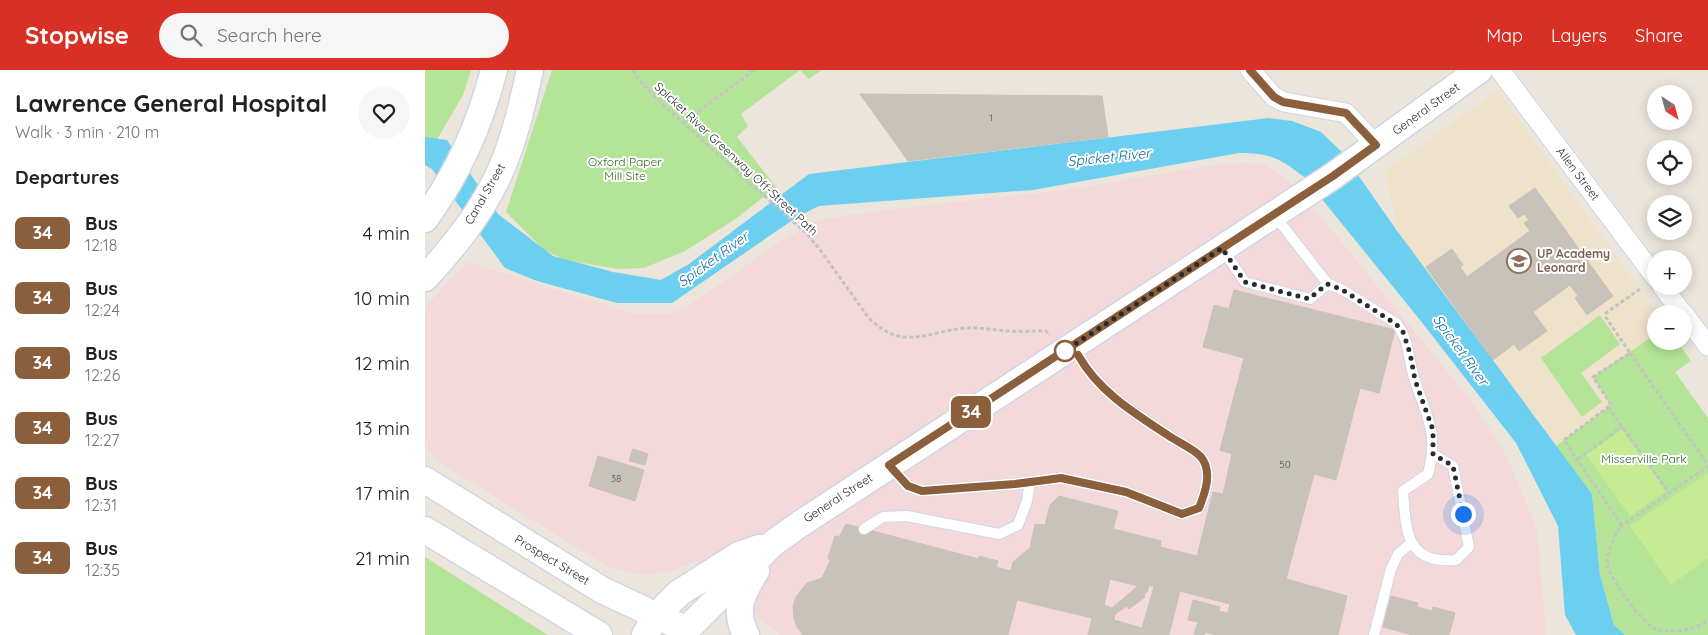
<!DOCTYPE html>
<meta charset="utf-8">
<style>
body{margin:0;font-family:Quicksand,sans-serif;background:#f6f6f6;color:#202124;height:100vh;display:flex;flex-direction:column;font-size:19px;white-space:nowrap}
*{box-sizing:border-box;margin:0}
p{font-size:16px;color:#757577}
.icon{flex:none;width:28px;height:28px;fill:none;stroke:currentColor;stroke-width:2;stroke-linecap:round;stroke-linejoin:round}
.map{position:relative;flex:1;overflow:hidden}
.side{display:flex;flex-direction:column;background:#fff;width:425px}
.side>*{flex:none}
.badge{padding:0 10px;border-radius:8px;font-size:18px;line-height:32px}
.needle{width:32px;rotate:144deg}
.fabs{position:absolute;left:1222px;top:15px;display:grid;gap:10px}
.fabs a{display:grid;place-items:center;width:45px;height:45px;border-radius:50%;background:#fff;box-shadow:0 2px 12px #0003;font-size:25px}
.you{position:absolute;width:25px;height:25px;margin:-12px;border:4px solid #fff;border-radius:50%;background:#1a73e8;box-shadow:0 0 0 8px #1a73e833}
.map>.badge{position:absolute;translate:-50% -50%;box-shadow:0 0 0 2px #fff}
h2{padding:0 15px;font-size:19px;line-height:45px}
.round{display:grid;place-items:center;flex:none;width:52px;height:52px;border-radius:26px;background:#f6f6f6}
.headline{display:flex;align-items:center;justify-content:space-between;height:85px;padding:0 15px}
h1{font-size:24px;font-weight:700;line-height:38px}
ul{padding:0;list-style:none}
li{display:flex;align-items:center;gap:15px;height:65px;padding:0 15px}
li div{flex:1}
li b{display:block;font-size:19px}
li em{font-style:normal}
li .badge{min-width:55px;font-weight:700;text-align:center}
header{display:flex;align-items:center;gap:30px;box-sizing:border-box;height:70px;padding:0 25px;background:#d93025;color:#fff}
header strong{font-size:24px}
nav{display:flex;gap:28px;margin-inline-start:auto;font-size:18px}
.search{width:350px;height:45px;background:#f6f6f6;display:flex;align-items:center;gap:12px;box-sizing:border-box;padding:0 18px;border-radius:28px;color:#757577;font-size:19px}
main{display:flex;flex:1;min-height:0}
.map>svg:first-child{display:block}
.education{fill:#eee2cb}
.medical{fill:#f3d9da}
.green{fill:#b3e497}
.pitch{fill:#c7eb93}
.water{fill:#6dcff0}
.building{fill:#c7c3ba;stroke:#c8c1b5;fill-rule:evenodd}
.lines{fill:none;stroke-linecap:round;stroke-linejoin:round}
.service-casing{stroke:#d1d5e3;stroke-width:12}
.minor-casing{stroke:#d1d5e3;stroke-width:21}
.secondary-casing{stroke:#d1d5e3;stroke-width:29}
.path{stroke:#c3c3c3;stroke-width:3;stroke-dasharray:4 2.5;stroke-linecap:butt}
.service{stroke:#fff;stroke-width:10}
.minor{stroke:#fff;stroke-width:19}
.secondary{stroke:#fff;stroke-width:26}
.line-casing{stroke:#fff;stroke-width:11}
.line{stroke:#8b5e3c;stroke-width:8}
.walk{stroke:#2a2a2a;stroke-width:5;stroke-dasharray:0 9}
.stop-dot{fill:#fff;stroke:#8b5e3c;stroke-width:2.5}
.labels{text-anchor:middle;stroke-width:4;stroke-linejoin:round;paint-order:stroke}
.number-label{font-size:10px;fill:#51504e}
.street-label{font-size:12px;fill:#2a2a2a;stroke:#fff}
.park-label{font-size:12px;fill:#2b6819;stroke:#fff}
.education-label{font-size:12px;font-weight:bold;fill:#785e54;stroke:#fff;text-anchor:start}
.water-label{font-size:14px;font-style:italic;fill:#0b6d9c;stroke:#fff}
</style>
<header>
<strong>Stopwise</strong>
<div class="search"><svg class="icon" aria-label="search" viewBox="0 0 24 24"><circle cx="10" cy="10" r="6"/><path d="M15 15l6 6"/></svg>Search here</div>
<nav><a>Map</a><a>Layers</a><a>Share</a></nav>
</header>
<main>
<section class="side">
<div class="headline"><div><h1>Lawrence General Hospital</h1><p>Walk · 3 min · 210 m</p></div><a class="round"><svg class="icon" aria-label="heart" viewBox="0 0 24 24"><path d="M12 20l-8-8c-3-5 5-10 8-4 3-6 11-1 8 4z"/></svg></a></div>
<h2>Departures</h2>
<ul>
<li><span class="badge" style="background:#8b5e3c;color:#fff">34</span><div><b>Bus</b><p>12:18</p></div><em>4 min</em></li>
<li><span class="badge" style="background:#8b5e3c;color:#fff">34</span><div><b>Bus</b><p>12:24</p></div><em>10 min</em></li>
<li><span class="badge" style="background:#8b5e3c;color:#fff">34</span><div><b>Bus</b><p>12:26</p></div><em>12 min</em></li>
<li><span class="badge" style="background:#8b5e3c;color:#fff">34</span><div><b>Bus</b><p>12:27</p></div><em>13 min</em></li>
<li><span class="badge" style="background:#8b5e3c;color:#fff">34</span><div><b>Bus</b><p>12:31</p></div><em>17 min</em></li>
<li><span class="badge" style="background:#8b5e3c;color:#fff">34</span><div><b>Bus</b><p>12:35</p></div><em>21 min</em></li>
</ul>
</section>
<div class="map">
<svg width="1283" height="565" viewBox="0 0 1283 565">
<rect width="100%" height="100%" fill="#ece5dc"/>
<path class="education" d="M1073,20L1232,244L1231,264L1186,335L1131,376L973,162L960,101Z"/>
<path class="medical" d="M817,93L838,94L857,105L900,152L1044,328L1082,387L1112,459L1121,565H355L269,492L248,501L220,505L185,498L14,392L0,376V237L43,192L210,244H242L261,237L352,174L392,150L476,138L648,119L781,96Z"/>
<g class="green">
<path d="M0,0H46L38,25L0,90Z"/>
<path d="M127,0H397L384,9L375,0L316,44L323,56L312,67L351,117L312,148L260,181L219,198L193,199L140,190L119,180L81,142Z"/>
<path d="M1175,245L1195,274L1156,303L1177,332L1157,347L1116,288Z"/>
<path d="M1231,264V271H1252L1266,291L1250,302L1283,348V565H1200L1189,555L1175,505L1167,424L1131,376L1186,335L1168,307Z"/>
<path d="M0,487L123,565H0Z"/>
</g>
<g class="pitch">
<path d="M1197,359L1241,421L1205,446L1161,385Z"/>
<path d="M1283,403V488L1246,515L1205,456Z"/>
</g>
<path class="water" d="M844,48L867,51L896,62L916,81L973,162L1167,424L1175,505L1189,555L1200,565H1151L1140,545L1133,456L1091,373L995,250L879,107C855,88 845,83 814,83L608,120L394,136L372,147L247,233H192L112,211L80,198L7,99L0,95V67L22,70L73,144L128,186L188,202L236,210L264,194L384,104Z"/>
<g class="building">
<path d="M435,24L677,26L683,67L483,91Z"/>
<path d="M1110,118L1188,226L1162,245L1150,228L1153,226L1145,215L1108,242L1122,261L1094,281L1089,274L1068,290L1001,197L1027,179L1038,195L1035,197L1042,207L1105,161L1099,153L1104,150L1099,144L1093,148L1084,136Z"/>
<path d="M809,220L970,260L954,323L935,318L911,410L889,404L861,509L922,526L913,565H792L780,562L779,565L769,564L773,552L763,550L768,530L795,537L794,541L803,543L805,534L755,521L744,565H663L667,548L592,530L583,565H378L372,557L369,548L368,536L371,527L382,513L397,508L405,491L403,488L410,466L414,467L421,454L554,489V486L573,491L571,497L586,501L588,492L605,478L610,454L620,455L625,435L634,426L693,441L688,459L736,471L735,477L772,486L788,422L798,424L807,384L795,380L819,288L778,277L789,235L804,239ZM685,509L713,516L687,538L679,535ZM724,515L729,517L717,558L689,550L690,544L702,536L704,539L720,527L719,524L722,522Z"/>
<path d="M208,379L223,384L220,395L204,391Z"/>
<path d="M173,386L219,400L210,431L164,416Z"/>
<path d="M966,526L993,533L992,537L1007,541L1008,537L1030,543L1024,565H988L958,557Z"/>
</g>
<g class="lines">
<defs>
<g id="service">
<path d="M798,180L820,212L885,229L903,214L850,146"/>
<path d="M903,214L916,219L971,253C985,270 983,291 990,311C1002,348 1014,363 1003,404L978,421C981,462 981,494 1031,490L1044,477L1028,396L1008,384"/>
<path d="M465,395L483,417L497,421L590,414L636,408L701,422L757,444L774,438C781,423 788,402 776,387C769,379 750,370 741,364C698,336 674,321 648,276"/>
<path d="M439,459L458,447L482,446L574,464L593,455L602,431L605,412"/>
<path d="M949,565L966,499L973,484L986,473"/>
</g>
<g id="minor">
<path d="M825,0L849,27L859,32L921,43L951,75"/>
<path d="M1075,0L1231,208"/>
<path d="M1237,216L1258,244"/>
<path d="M1259,244L1283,276"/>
</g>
<g id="secondary">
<path d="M0,149C34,101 54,57 69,0"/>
<path d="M0,208C28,178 56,143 73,106C89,72 97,36 105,0"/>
<path d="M0,410L177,520L260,559"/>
<path d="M0,460L174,565"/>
<path d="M220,565L232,545L254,523L314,485L334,478"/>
<path d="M256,565L347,474L375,454L908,106L1054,0"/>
<path d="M321,565C308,538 317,524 331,501"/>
</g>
</defs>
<use href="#service" class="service-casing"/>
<use href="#minor" class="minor-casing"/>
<use href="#secondary" class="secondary-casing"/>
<g class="path">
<path d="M208,0L213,9L239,36L381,163L393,177L443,247C477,282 500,262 540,258C554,257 568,260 582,261C595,262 608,261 621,261L625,265"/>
<path d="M258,53L329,0"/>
<path d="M1215,219L1181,243L1180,246L1205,283L1168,307L1186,335L1139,370L1196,454C1191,465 1182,481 1182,493C1183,507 1219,556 1232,560C1243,563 1275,560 1283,550"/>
<path d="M1205,283L1283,395"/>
<path d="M1183,337L1244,423"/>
<path d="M1153,389L1197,357"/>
<path d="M1195,457L1283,396"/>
</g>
<use href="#service" class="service"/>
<use href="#minor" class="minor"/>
<use href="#secondary" class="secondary"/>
</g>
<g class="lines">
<defs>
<path id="line" d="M653,285C674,322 709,343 744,366C753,372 769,379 776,387C788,402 780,423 774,438L757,444L701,422L636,408L590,414L497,421L483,416L464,395L908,106L951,75L921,43L858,32L849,27L825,0"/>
</defs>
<use href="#line" class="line-casing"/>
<use href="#line" class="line"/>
<path class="walk" d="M640,281L638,282L797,178L820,212L884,229L902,214L916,219L971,254L978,262L985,283L990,310L1008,360V384L1028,396L1038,444"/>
</g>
<defs>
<symbol id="school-ring" viewBox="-11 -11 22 22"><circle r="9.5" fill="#fff" stroke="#8d6e63" stroke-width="1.5"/><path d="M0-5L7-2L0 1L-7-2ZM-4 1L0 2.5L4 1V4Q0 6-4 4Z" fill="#8d6e63"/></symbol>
</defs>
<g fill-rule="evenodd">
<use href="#school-ring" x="1080" y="177" width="28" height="28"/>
</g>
<circle class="stop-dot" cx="640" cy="281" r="10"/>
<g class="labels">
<g class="number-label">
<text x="566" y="51">1</text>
<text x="860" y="398">50</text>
<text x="191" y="412">38</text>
</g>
<g class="street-label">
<text transform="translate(1001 39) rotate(-36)" y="4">General Street</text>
<text transform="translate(311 89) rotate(43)" y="4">Spicket River Greenway Off-Street Path</text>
<text transform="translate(1153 104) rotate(53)" y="4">Allen Street</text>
<text transform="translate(60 124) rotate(-60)" y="4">Canal Street</text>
<text transform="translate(413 428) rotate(-33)" y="4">General Street</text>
<text transform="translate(127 490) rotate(31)" y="4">Prospect Street</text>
</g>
<g class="park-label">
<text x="200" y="96">Oxford Paper<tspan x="200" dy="14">Mill Site</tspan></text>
<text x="1219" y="393">Misserville Park</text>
</g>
<g class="education-label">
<text x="1112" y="188">UP Academy<tspan x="1112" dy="14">Leonard</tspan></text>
</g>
<g class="water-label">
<text transform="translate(684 87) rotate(-6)" y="5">Spicket River</text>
<text transform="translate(288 189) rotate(-36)" y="5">Spicket River</text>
<text transform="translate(1036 280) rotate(54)" y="5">Spicket River</text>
</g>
</g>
</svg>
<div class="fabs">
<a><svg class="needle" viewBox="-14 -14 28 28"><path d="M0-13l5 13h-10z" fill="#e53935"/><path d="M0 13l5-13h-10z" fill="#757577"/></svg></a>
<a><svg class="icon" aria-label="locate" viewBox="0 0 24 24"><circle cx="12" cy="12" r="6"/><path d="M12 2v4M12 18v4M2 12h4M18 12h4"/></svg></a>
<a><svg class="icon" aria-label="layers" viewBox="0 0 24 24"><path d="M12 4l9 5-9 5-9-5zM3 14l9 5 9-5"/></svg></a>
<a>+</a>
<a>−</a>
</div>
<div class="you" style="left:1038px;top:444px"></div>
<b class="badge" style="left:546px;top:342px;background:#8b5e3c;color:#fff">34</b>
</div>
</main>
